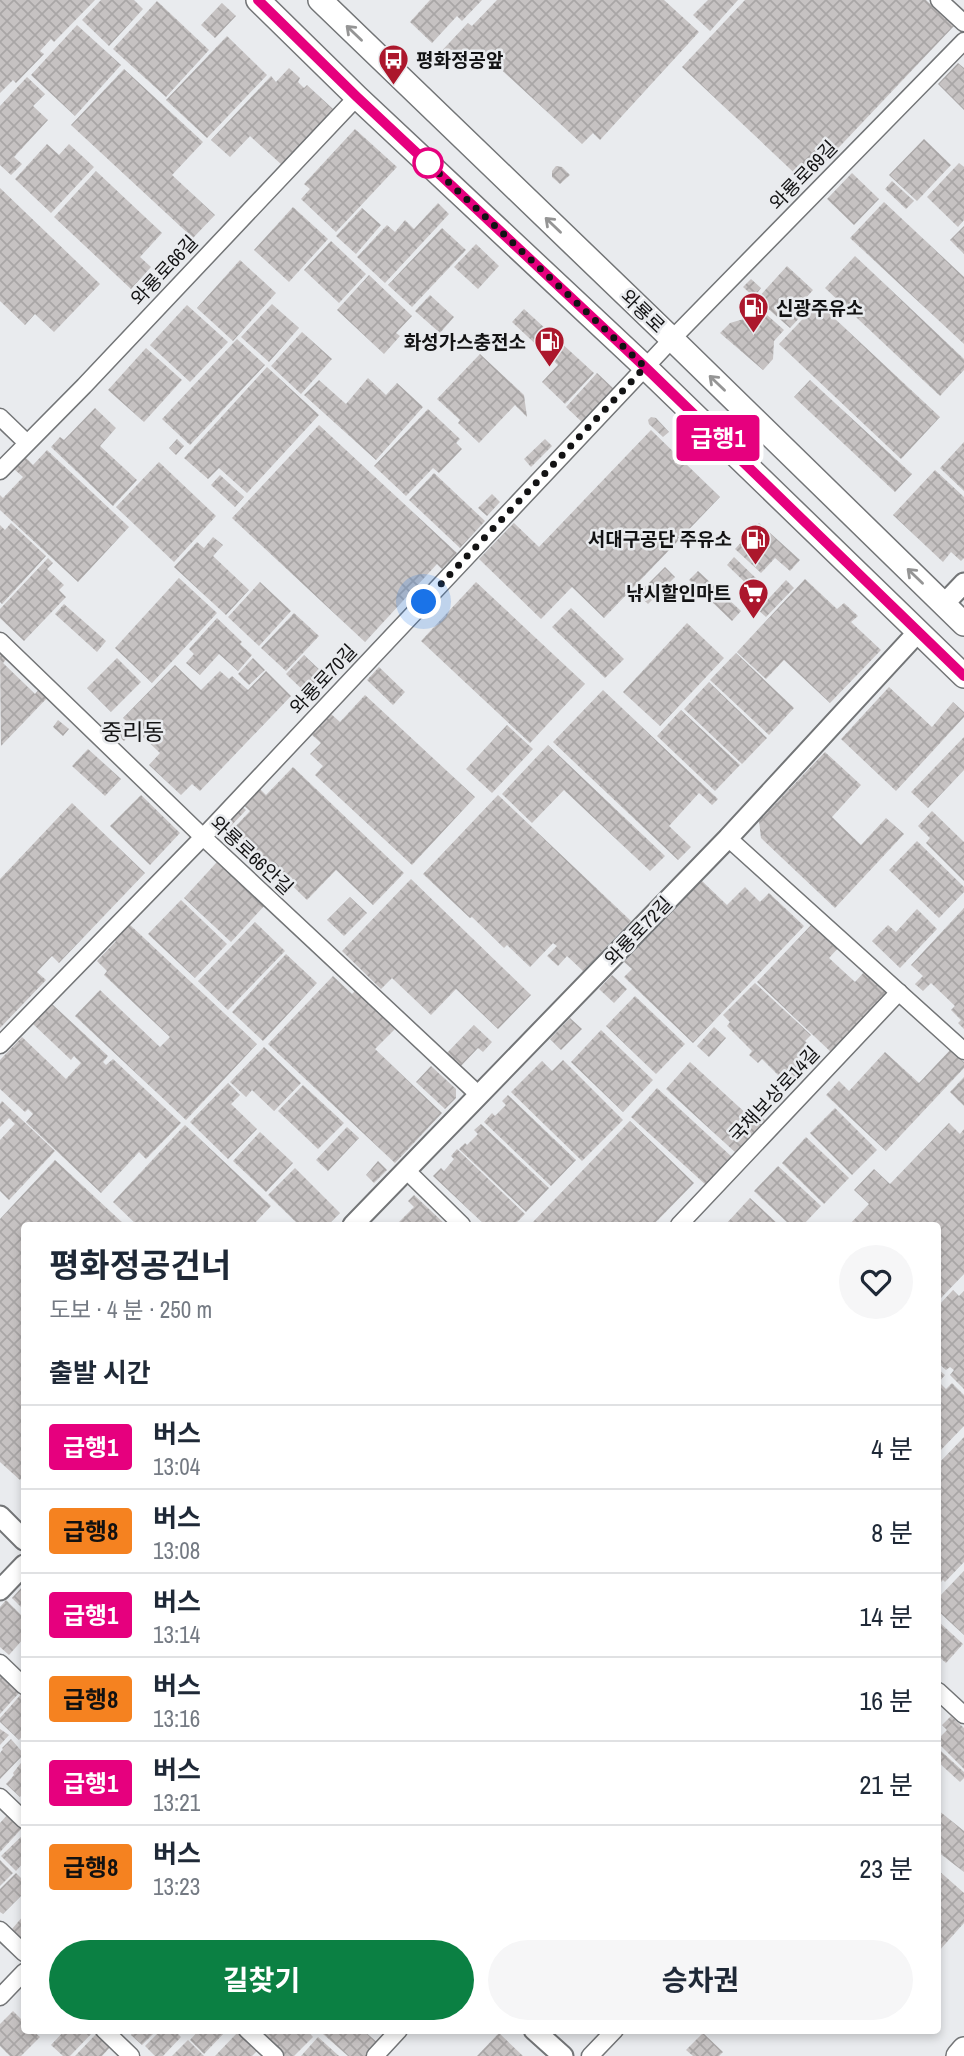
<!DOCTYPE html>
<html lang="ko">
<meta charset="utf-8">
<style>
body{margin:0;font-family:"Archivo Narrow","Noto Sans KR",sans-serif;background:#f6f6f7;color:#1f2937;height:100vh;display:flex;flex-direction:column;font-size:26px;white-space:nowrap}
*{box-sizing:border-box;margin:0}
p{font-size:23px;color:#747a83}
.icon{flex:none;width:38px;height:38px;fill:none;stroke:currentColor;stroke-width:2;stroke-linecap:round;stroke-linejoin:round}
.map{position:relative;flex:1;overflow:hidden}
.drawer{position:absolute;left:21px;top:1222px;width:920px;height:812px;display:flex;flex-direction:column;background:#fff;border-radius:7px;box-shadow:0 4px 10px #0003}
.drawer>*{flex:none}
.badge{padding:0 14px;border-radius:5px;font-size:24px;line-height:46px}
.you{position:absolute;width:35px;height:35px;margin:-18px;border:5px solid #fff;border-radius:50%;background:#1a73e8;box-shadow:0 0 0 10px #1a73e833}
.map>.badge{position:absolute;translate:-50% -50%;box-shadow:0 0 0 4px #fff}
h2{padding:0 28px;font-size:26px;line-height:63px}
.round{display:grid;place-items:center;flex:none;width:74px;height:74px;border-radius:37px;background:#f6f6f7}
.headline{display:flex;align-items:center;justify-content:space-between;height:119px;padding:0 28px}
h1{font-size:33px;font-weight:700;line-height:52px}
.primary-button{display:flex;gap:14px;margin-top:auto;padding:14px 28px}
.primary-button a{flex:1;height:80px;border-radius:42px;background:#0b8043;color:#fff;font-size:28px;font-weight:700;line-height:80px;text-align:center}
.primary-button a+a{background:#f6f6f7;color:#1f2937}
ul{padding:0;list-style:none}
li{display:flex;align-items:center;gap:21px;height:84px;padding:0 28px;border-top:2px solid #e0e1e3}
li div{flex:1}
li b{display:block;font-size:26px}
li em{font-style:normal}
li .badge{min-width:77px;font-weight:700;text-align:center}
.map>svg:first-child{display:block}
.building{fill:url(#building-cross-hatch)}
.lines{fill:none;stroke-linecap:round;stroke-linejoin:round}
.minor-casing{stroke:#737577;stroke-width:19}
.tertiary-casing{stroke:#737577;stroke-width:23}
.secondary-casing{stroke:#737577;stroke-width:26}
.minor{stroke:#fff;stroke-width:16}
.tertiary{stroke:#fff;stroke-width:19}
.secondary{stroke:#fff;stroke-width:23}
.oneway{stroke:#959595}
.line-casing{stroke:#fff;stroke-width:16}
.line{stroke:#e6007e;stroke-width:10}
.walk{stroke:#131314;stroke-width:7;stroke-dasharray:0 12.6}
.stop-dot{fill:#fff;stroke:#e6007e;stroke-width:3.5}
.labels{text-anchor:middle;stroke-width:5;stroke-linejoin:round;paint-order:stroke}
.poi-label{font-size:19px;font-weight:bold;fill:#131314;stroke:#e9ebee;text-anchor:end}
.street-label{font-size:19px;fill:#131314;stroke:#e9ebee}
.quarter-label{font-size:23px;fill:#131314;stroke:#e9ebee}
</style>
<div class="map">
<svg width="964" height="2056" viewBox="0 0 964 2056">
<defs>
<pattern id="building-cross-hatch" width="8" height="8" patternUnits="userSpaceOnUse" patternTransform="scale(1.75)"><rect width="8" height="8" fill="#c6c2c2"/><path d="M0 0l8 8M0 8l8-8" fill="none" stroke="#a9a6a6"/></pattern>
</defs>
<rect width="100%" height="100%" fill="#e9ebee"/>
<g class="building">
<path d="M0,0H95L54,42L51,39L40,51L44,54L16,83L13,80L0,93Z"/>
<path d="M101,0H134L143,9L109,46L82,20Z"/>
<path d="M430,0H482L462,21L457,16L432,43L410,22Z"/>
<path d="M497,0H664L699,32L600,140L593,133L582,144L480,50L462,69L448,57L440,66L433,60L468,23L472,26Z"/>
<path d="M708,0H738L710,31L693,15Z"/>
<path d="M745,0H926L954,26L805,183L682,67Z"/>
<path d="M157,1L209,50L166,97L113,49Z"/>
<path d="M222,3L236,16L215,38L201,25Z"/>
<path d="M77,25L121,65L75,116L31,75Z"/>
<path d="M227,36L267,75L207,138L166,100Z"/>
<path d="M958,63L964,68V110L938,84Z"/>
<path d="M289,68L300,78L298,82L304,88L307,85L333,109L282,165L250,136L230,157L211,140L271,76L276,82Z"/>
<path d="M124,69L203,142L172,175L215,215L193,238L71,125Z"/>
<path d="M27,77L45,94L33,106L48,120L14,157L22,164L11,175L0,165V106Z"/>
<path d="M355,129L397,167L336,232L301,199L310,189L304,184Z"/>
<path d="M924,139L951,165L917,201L889,175Z"/>
<path d="M47,144L59,155L69,144L94,167L51,213L15,179Z"/>
<path d="M959,163L964,167V220L958,227L927,197Z"/>
<path d="M556,166L562,167L570,175L560,184L552,177V171Z"/>
<path d="M96,171L162,233L140,257L151,267L131,289L54,217Z"/>
<path d="M852,173L879,199L854,225L827,199Z"/>
<path d="M892,181L914,201L906,209L885,189Z"/>
<path d="M0,188L100,284L54,332L35,314L25,325L0,301Z"/>
<path d="M884,202L964,277V344L850,238Z"/>
<path d="M438,203L449,214L385,283L357,257L387,225L395,232L405,220L414,229Z"/>
<path d="M293,207L328,239L289,282L254,250Z"/>
<path d="M362,208L381,225L356,254L336,236Z"/>
<path d="M964,226V254L950,240Z"/>
<path d="M442,228L466,250L412,307L388,285Z"/>
<path d="M331,241L366,274L339,303L304,270Z"/>
<path d="M476,244L499,266L478,289L454,267Z"/>
<path d="M855,256L964,359V370L940,396L825,288Z"/>
<path d="M240,260L276,293L233,341L197,308Z"/>
<path d="M787,266L813,290L804,300L801,297L793,307L802,315L790,328L757,299Z"/>
<path d="M369,275L412,316L396,333L400,336L384,354L337,310Z"/>
<path d="M751,279L761,288L754,297L743,287Z"/>
<path d="M430,295L454,317L440,333L415,311Z"/>
<path d="M818,303L940,417L901,459L779,344Z"/>
<path d="M272,304L299,328L269,362L241,337Z"/>
<path d="M187,305L228,342L190,382L150,345Z"/>
<path d="M757,306L784,330L774,341L773,359L763,370L720,333L730,323L747,318Z"/>
<path d="M524,309L594,373L565,404L542,382L558,365L512,322Z"/>
<path d="M302,332L332,359L301,394L271,366Z"/>
<path d="M237,339L265,365L190,445L162,419Z"/>
<path d="M146,348L182,380L144,422L108,390Z"/>
<path d="M480,354L524,395L527,417L515,405L479,443L458,423L460,420L437,399Z"/>
<path d="M267,367L319,415L247,493L219,468L208,479L184,458Z"/>
<path d="M597,373L615,390L584,424L566,407Z"/>
<path d="M368,378L386,395L397,383L423,407L376,460L304,395L319,380L346,404Z"/>
<path d="M810,380L912,474L895,492L794,397Z"/>
<path d="M95,408L116,428L100,446L137,480L113,506L51,447L60,437L64,440Z"/>
<path d="M428,409L460,439L456,443L462,449L439,473L433,468L406,496L374,466Z"/>
<path d="M651,417L656,418L669,432L663,437L649,424L648,420Z"/>
<path d="M319,425L457,553L442,569L437,564L365,642L232,518Z"/>
<path d="M651,430L720,497L604,618L572,587L541,619L479,559L514,523L539,547Z"/>
<path d="M177,439L184,446L176,455L169,448Z"/>
<path d="M545,439L552,446L531,467L524,459Z"/>
<path d="M964,442V491L940,468Z"/>
<path d="M47,450L129,527L78,582L0,510V495L3,498L23,477L14,469L25,457L33,465Z"/>
<path d="M159,462L216,516L174,562L116,507Z"/>
<path d="M935,470L964,497V558L961,561L951,552L943,562L893,515Z"/>
<path d="M434,473L485,521L460,548L409,500Z"/>
<path d="M220,475L244,497L235,507L211,485Z"/>
<path d="M492,494L500,502L487,516L478,508Z"/>
<path d="M11,523L46,556L2,604L0,602V525L5,530Z"/>
<path d="M759,523L800,560L790,571L775,558L761,573L735,549Z"/>
<path d="M213,537L223,545L213,556L249,590L226,615L174,567L197,542L204,548Z"/>
<path d="M734,557L761,583L753,590L727,565Z"/>
<path d="M48,558L53,563L47,569L64,585L59,590L66,597L24,641L0,618V609Z"/>
<path d="M665,567L675,577L648,604L638,594Z"/>
<path d="M698,571L741,611L732,621L689,580Z"/>
<path d="M179,578L217,613L152,683L115,648Z"/>
<path d="M805,579L837,609L844,603L858,616L851,622L881,650L830,703L784,660L766,679L737,652Z"/>
<path d="M786,580L794,588L766,617L758,610Z"/>
<path d="M260,582L291,611L259,646L228,617Z"/>
<path d="M476,582L585,684L530,743L421,641Z"/>
<path d="M64,604L106,641L97,652L55,614Z"/>
<path d="M571,608L624,659L605,678L552,627Z"/>
<path d="M294,613L319,636L286,671L261,648Z"/>
<path d="M217,618L242,642L240,644L252,655L238,671L219,654L200,675L186,663L194,654L189,649Z"/>
<path d="M687,623L724,658L660,726L623,692Z"/>
<path d="M0,649L8,657L3,663L35,694L40,688L49,696L1,746Z"/>
<path d="M736,653L794,708L769,735L710,680Z"/>
<path d="M304,655L324,674L306,693L286,674Z"/>
<path d="M117,658L141,682L111,712L87,688Z"/>
<path d="M253,658L265,670L249,685L238,674Z"/>
<path d="M175,665L201,690L220,671L229,679L232,676L248,690L266,671L291,696L200,791L192,784L181,795L149,765L160,753L123,718Z"/>
<path d="M379,667L405,692L393,705L367,680Z"/>
<path d="M709,682L767,738L742,764L684,709Z"/>
<path d="M889,687L932,727L953,702L964,712V717L896,791L841,739Z"/>
<path d="M603,690L718,799L712,805L699,793L669,826L691,847L678,860L553,742Z"/>
<path d="M365,695L475,797L412,865L315,775L323,766L310,754L321,743L312,735L331,714L340,722Z"/>
<path d="M681,710L740,765L715,791L657,736Z"/>
<path d="M58,720L69,729L63,736L53,727Z"/>
<path d="M120,723L131,733L124,741L113,731Z"/>
<path d="M507,725L533,749L492,793L466,769Z"/>
<path d="M964,737V770L928,808L911,792Z"/>
<path d="M548,745L665,856L650,871L564,790L532,823L502,794Z"/>
<path d="M88,749L121,779L105,796L72,766Z"/>
<path d="M825,752L861,785L832,817L861,845L886,818L904,834L835,908L761,838L759,821Z"/>
<path d="M293,767L404,873L373,905L336,870L307,900L274,868L266,876L243,854L250,846L233,829L250,811L241,803L257,786L266,795Z"/>
<path d="M141,795L180,833L150,865L110,826Z"/>
<path d="M498,795L631,921L583,971L567,956L558,966L547,956L557,946L553,943L530,967L507,945L504,948L472,917L470,918L423,874Z"/>
<path d="M72,803L145,873L59,963L52,956L37,972L46,980L0,1028V879Z"/>
<path d="M239,804L246,810L230,827L223,820Z"/>
<path d="M932,811L964,842V881L926,843L930,838L918,826Z"/>
<path d="M917,841L964,887V892L939,918L889,870Z"/>
<path d="M218,861L265,905L231,942L184,898Z"/>
<path d="M411,879L531,995L498,1029L456,989L431,1015L392,978L381,989L342,951Z"/>
<path d="M702,881L727,905L745,887L760,902L769,893L804,926L693,1043L624,977L632,969L624,962Z"/>
<path d="M350,897L367,913L344,936L327,920Z"/>
<path d="M181,900L227,944L195,978L148,934Z"/>
<path d="M964,908V1029L958,1023L961,1020L951,1010L955,1006L931,983L923,991L915,984L923,976L911,965Z"/>
<path d="M917,909L937,929L900,968L872,941L888,925L896,932Z"/>
<path d="M255,922L285,951L228,1010L198,981Z"/>
<path d="M814,922L840,946L829,958L855,982L866,970L886,988V1000L833,1054L757,982Z"/>
<path d="M128,923L257,1044L186,1120L75,1016L100,990L160,1047L170,1037L104,975L107,971L97,961L116,941L113,939Z"/>
<path d="M286,954L317,983L263,1041L232,1012Z"/>
<path d="M612,975L627,989L614,1003L599,989Z"/>
<path d="M333,976L352,994L355,991L395,1029L375,1049L442,1113L395,1163L268,1044Z"/>
<path d="M755,983L811,1035L805,1041L818,1054L788,1085L762,1059L758,1063L749,1055L752,1051L727,1026L730,1022L723,1015Z"/>
<path d="M635,996L685,1044L656,1074L606,1026Z"/>
<path d="M52,1004L108,1056L103,1062L106,1065L113,1059L181,1123L146,1159L139,1152L101,1193L26,1122L33,1114L28,1109L25,1112L0,1089V1060L22,1037L66,1079L81,1063L74,1056L71,1060L33,1024Z"/>
<path d="M570,1018L582,1029L561,1050L550,1039Z"/>
<path d="M474,1025L492,1042L483,1052L478,1048L460,1067L446,1054Z"/>
<path d="M714,1027L726,1038L709,1057L697,1046Z"/>
<path d="M601,1030L653,1080L623,1112L571,1062Z"/>
<path d="M264,1047L301,1083L274,1111L252,1090L246,1097L230,1082Z"/>
<path d="M951,1049L964,1062V1068L886,1151L826,1095L839,1081L849,1091L885,1052L919,1083Z"/>
<path d="M563,1060L623,1120L582,1161L511,1092L542,1061L552,1071Z"/>
<path d="M690,1062L751,1118L756,1111L766,1121L736,1153L666,1089Z"/>
<path d="M431,1066L456,1089V1098L445,1109L416,1082Z"/>
<path d="M964,1077V1106L950,1092Z"/>
<path d="M228,1083L240,1095L231,1104L257,1129L228,1159L190,1122Z"/>
<path d="M303,1085L344,1123L318,1149L278,1111Z"/>
<path d="M657,1088L732,1157L706,1185L631,1117Z"/>
<path d="M508,1095L576,1160L551,1186L484,1122L492,1113L495,1116L506,1105L502,1101Z"/>
<path d="M2,1101L55,1151L9,1200L0,1191V1140L15,1124L9,1118L0,1127V1104Z"/>
<path d="M835,1108L877,1150L852,1175L810,1133Z"/>
<path d="M630,1121L694,1183L653,1225H532L531,1224Z"/>
<path d="M949,1123L960,1134L964,1129V1274L938,1301V1225H849L869,1204L854,1190L874,1169L890,1184Z"/>
<path d="M481,1124L549,1188L526,1212L459,1149L465,1143L467,1145L478,1134L474,1130Z"/>
<path d="M185,1125L271,1206L253,1225H137L113,1202Z"/>
<path d="M347,1127L359,1138L328,1171L316,1160Z"/>
<path d="M260,1132L293,1163L266,1192L233,1161Z"/>
<path d="M806,1137L849,1178L824,1204L782,1163Z"/>
<path d="M457,1149L525,1214L514,1225H485L433,1176L441,1168L444,1171L454,1159L451,1156Z"/>
<path d="M55,1160L125,1225H24V1475L20,1480L0,1462V1219Z"/>
<path d="M378,1161L387,1170L374,1183L366,1175Z"/>
<path d="M778,1166L821,1206L803,1225H790L754,1191Z"/>
<path d="M295,1168L340,1213L328,1225H299L268,1195Z"/>
<path d="M414,1195L446,1225H400L398,1223L414,1207L408,1201Z"/>
<path d="M750,1198L779,1225H725Z"/>
<path d="M953,1290L959,1296L964,1291V1389L950,1375L954,1370L950,1367L946,1370L938,1363V1306Z"/>
<path d="M938,1369L945,1375L939,1382L946,1389L952,1383L964,1395V1426L938,1453Z"/>
<path d="M964,1437V1562L945,1582L943,1580L938,1585V1464Z"/>
<path d="M964,1571V1635L938,1611V1598Z"/>
<path d="M24,1585V1610L12,1598Z"/>
<path d="M6,1600L24,1618V1638L9,1655L0,1647V1607Z"/>
<path d="M938,1621L963,1644L946,1663L938,1656Z"/>
<path d="M0,1676L19,1693L0,1714Z"/>
<path d="M24,1691V1734L19,1740L0,1722V1718Z"/>
<path d="M951,1716L964,1728V1769L938,1743V1739L947,1730L942,1725Z"/>
<path d="M0,1729L9,1735L0,1745Z"/>
<path d="M11,1739L24,1754L0,1779V1753L3,1749L2,1748Z"/>
<path d="M941,1751L964,1772V1778L960,1782L938,1762V1754Z"/>
<path d="M24,1759V1792L20,1797L6,1784L14,1775L13,1773Z"/>
<path d="M938,1810L964,1831V1872L938,1852Z"/>
<path d="M9,1813L24,1826L0,1852V1823Z"/>
<path d="M24,1834V1862L16,1871L1,1856Z"/>
<path d="M0,1860L13,1873L0,1886Z"/>
<path d="M938,1870L964,1893V1923L938,1952Z"/>
<path d="M16,1873L24,1881V1893L3,1914L0,1912V1889Z"/>
<path d="M24,1915V1941L12,1929Z"/>
<path d="M13,2011L24,2022V2030H32L40,2037L21,2056H10L0,2046V2024Z"/>
<path d="M65,2030L67,2032L69,2030H95L70,2056H63L51,2045Z"/>
<path d="M135,2030H157L142,2045L131,2035Z"/>
<path d="M161,2030H174L181,2037L163,2056H155L145,2046Z"/>
<path d="M199,2030H227L204,2054L190,2040Z"/>
<path d="M265,2030H307L313,2037L294,2056H285L262,2033Z"/>
<path d="M326,2030H363L378,2043L366,2056H348L323,2034Z"/>
<path d="M239,2031L259,2049L252,2056H215Z"/>
<path d="M98,2032L112,2045L102,2056H75Z"/>
<path d="M499,2033L523,2056H477Z"/>
<path d="M703,2033L723,2052L719,2056H693L686,2050Z"/>
<path d="M318,2037L339,2056H301Z"/>
<path d="M188,2040L204,2056H172Z"/>
</g>
<g class="lines">
<defs>
<g id="minor">
<path d="M939,0L964,23"/>
<path d="M0,417L27,443"/>
<path d="M0,471L84,386L357,97"/>
<path d="M0,641L203,837L479,1095"/>
<path d="M728,838L964,1051"/>
<path d="M0,1045L203,837L672,339L964,41"/>
<path d="M406,1170L462,1225"/>
<path d="M679,1225L899,992"/>
<path d="M0,1663L24,1686"/>
<path d="M938,1691L964,1715"/>
<path d="M0,1797L24,1820"/>
<path d="M0,1930L24,1953"/>
<path d="M0,1997L24,1972"/>
<path d="M104,2030L131,2056"/>
<path d="M247,2030L275,2056"/>
<path d="M375,2056L399,2030"/>
<path d="M590,2056L615,2030"/>
</g>
<g id="tertiary">
<path d="M944,604L964,583"/>
<path d="M353,1225L728,838L918,632"/>
<path d="M0,1516L24,1540"/>
<path d="M0,1590L24,1565"/>
<path d="M534,2030L563,2056"/>
</g>
<g id="secondary">
<path d="M258,0L357,97L645,367L964,676"/>
<path d="M320,0L672,339L964,624"/>
<path d="M958,2056L964,2049"/>
</g>
</defs>
<use href="#minor" class="minor-casing"/>
<use href="#tertiary" class="tertiary-casing"/>
<use href="#secondary" class="secondary-casing"/>
<use href="#minor" class="minor"/>
<use href="#tertiary" class="tertiary"/>
<use href="#secondary" class="secondary"/>
</g>
<defs><path id="oneway-shaft" d="M-6 0H5M1.5-3L5.5 0L1.5 3" fill="none" stroke-width="1.6" stroke-linecap="round" stroke-linejoin="round" transform="scale(1.75)"/></defs>
<g class="oneway">
<use href="#oneway-shaft" transform="translate(354 33) rotate(-136)"/>
<use href="#oneway-shaft" transform="translate(553 225) rotate(-136)"/>
<use href="#oneway-shaft" transform="translate(717 383) rotate(-136)"/>
<use href="#oneway-shaft" transform="translate(915 576) rotate(-136)"/>
</g>
<g class="lines">
<defs>
<path id="line" d="M258,0L357,97L645,367L964,676"/>
</defs>
<use href="#line" class="line-casing"/>
<use href="#line" class="line"/>
<path class="walk" d="M424,602L645,367L428,163"/>
</g>
<defs>
<symbol id="bus-pin" viewBox="-11 -11 22 30"><path d="M0 17L-7.5 6A9.5 9.5 0 1 1 7.5 6Z" fill="#ac172c" stroke="#e9ebee"/><path d="M-5-6H5V4H4V6H2V4H-2V6H-4V4H-5ZM-3.5-4V0h7V-4ZM-3.5 1.2v1.5H-2V1.2ZM2 1.2v1.5H3.5V1.2Z" fill="#fff"/></symbol>
<symbol id="fuel-pin" viewBox="-11 -11 22 30"><path d="M0 17L-7.5 6A9.5 9.5 0 1 1 7.5 6Z" fill="#ac172c" stroke="#e9ebee"/><path d="M-5.5-6h7V0h2V4h1.3V-2.5L3-4.5l.8-.8L6-3V5H2.5V1h-1V6h-7ZM-4.2-4.7v3.2H.2V-4.7Z" fill="#fff"/></symbol>
<symbol id="supermarket-pin" viewBox="-11 -11 22 30"><path d="M0 17L-7.5 6A9.5 9.5 0 1 1 7.5 6Z" fill="#ac172c" stroke="#e9ebee"/><path d="M-6-5.5h2.5l.6 2H6L4.5 2H-2.5L-4.4-4H-6ZM-1.5 3.2a1.3 1.3 0 1 0 .1 0ZM3 3.2a1.3 1.3 0 1 0 .1 0Z" fill="#fff"/></symbol>
</defs>
<g fill-rule="evenodd">
<use href="#bus-pin" x="376" y="42" width="35" height="47"/>
<use href="#fuel-pin" x="736" y="290" width="35" height="47"/>
<use href="#fuel-pin" x="532" y="324" width="35" height="47"/>
<use href="#fuel-pin" x="738" y="522" width="35" height="47"/>
<use href="#supermarket-pin" x="736" y="576" width="35" height="47"/>
</g>
<circle class="stop-dot" cx="428" cy="163" r="14"/>
<g class="labels">
<g class="poi-label">
<text x="416" y="67" text-anchor="start">평화정공앞</text>
<text x="776" y="315" text-anchor="start">신광주유소</text>
<text x="526" y="349">화성가스충전소</text>
<text x="732" y="546">서대구공단 주유소</text>
<text x="731" y="600">낚시할인마트</text>
</g>
<g class="street-label">
<text transform="translate(803 175) rotate(-46)" y="7">와룡로69길</text>
<text transform="translate(164 270) rotate(-47)" y="7">와룡로66길</text>
<text transform="translate(643 311) rotate(44)" y="7">와룡로</text>
<text transform="translate(323 679) rotate(-47)" y="7">와룡로70길</text>
<text transform="translate(252 855) rotate(43)" y="7">와룡로66안길</text>
<text transform="translate(638 931) rotate(-46)" y="7">와룡로72길</text>
<text transform="translate(774 1094) rotate(-47)" y="7">국채보상로14길</text>
</g>
<g class="quarter-label">
<text x="133" y="740">중리동</text>
</g>
</g>
</svg>
<div class="you" style="left:424px;top:602px"></div>
<b class="badge" style="left:718px;top:438px;background:#e6007e;color:#fff">급행1</b>
<section class="drawer">
<div class="headline"><div><h1>평화정공건너</h1><p>도보 · 4 분 · 250 m</p></div><a class="round"><svg class="icon" aria-label="heart" viewBox="0 0 24 24"><path d="M12 20l-8-8c-3-5 5-10 8-4 3-6 11-1 8 4z"/></svg></a></div>
<h2>출발 시간</h2>
<ul>
<li><span class="badge" style="background:#e6007e;color:#fff">급행1</span><div><b>버스</b><p>13:04</p></div><em>4 분</em></li>
<li><span class="badge" style="background:#f58220;color:#111">급행8</span><div><b>버스</b><p>13:08</p></div><em>8 분</em></li>
<li><span class="badge" style="background:#e6007e;color:#fff">급행1</span><div><b>버스</b><p>13:14</p></div><em>14 분</em></li>
<li><span class="badge" style="background:#f58220;color:#111">급행8</span><div><b>버스</b><p>13:16</p></div><em>16 분</em></li>
<li><span class="badge" style="background:#e6007e;color:#fff">급행1</span><div><b>버스</b><p>13:21</p></div><em>21 분</em></li>
<li><span class="badge" style="background:#f58220;color:#111">급행8</span><div><b>버스</b><p>13:23</p></div><em>23 분</em></li>
</ul>
<div class="primary-button"><a>길찾기</a><a>승차권</a></div>
</section>
</div>
